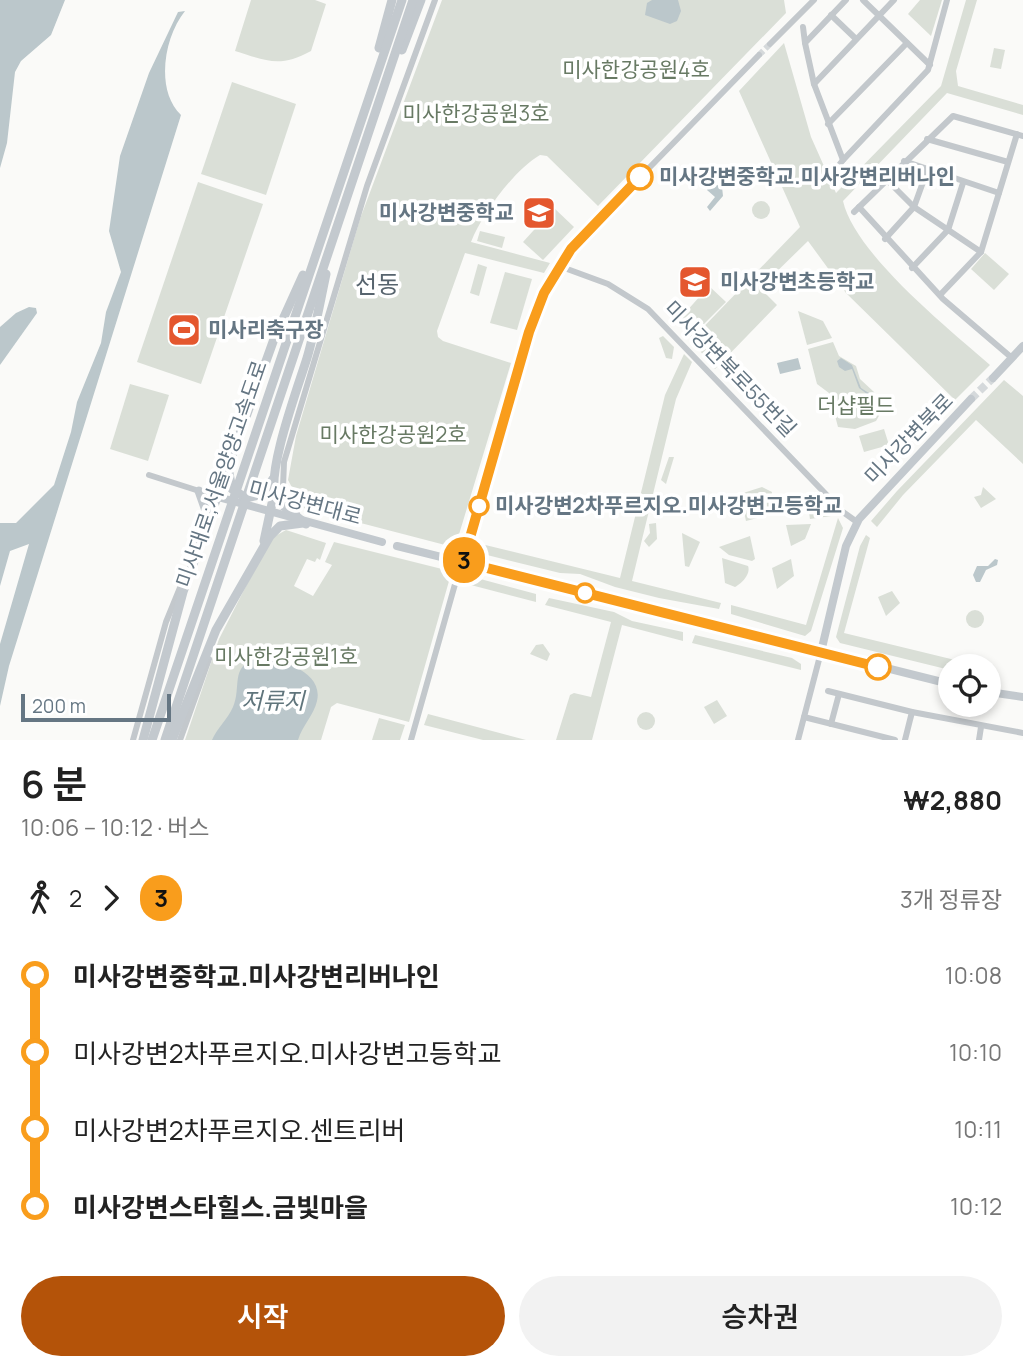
<!DOCTYPE html>
<html lang="ko">
<meta charset="utf-8">
<style>
body{margin:0;font-family:Manrope,"Noto Sans KR",sans-serif;background:#f2f2f2;color:#222;height:100vh;display:flex;flex-direction:column;font-size:26px;white-space:nowrap}
*{box-sizing:border-box;margin:0}
p{font-size:23px;color:#767676}
.icon{flex:none;width:38px;height:38px;fill:none;stroke:currentColor;stroke-width:2;stroke-linecap:round;stroke-linejoin:round}
.map{position:relative;height:740px;overflow:hidden}
.details{display:flex;flex-direction:column;background:#fff;flex:1}
.details>*{flex:none}
.badge{padding:0 14px;border-radius:23px;font-size:24px;line-height:46px}
.controls{position:absolute;left:938px;top:654px;display:grid;gap:14px}
.controls a{display:grid;place-items:center;width:63px;height:63px;border-radius:50%;background:#fff;box-shadow:0 4px 10px #0003;font-size:35px}
.scale{position:absolute;left:21px;bottom:18px;width:150px;box-sizing:border-box;padding-left:7px;border:4px solid #657683;border-top:0;font-size:19px;line-height:24px;white-space:nowrap;color:#657683;-webkit-text-stroke:5px #fff;paint-order:stroke}
.map>.badge{position:absolute;translate:-50% -50%;box-shadow:0 0 0 4px #fff}
.legs{display:flex;align-items:center;gap:10px;height:77px;padding:0 21px;font-size:23px}
.legs p{margin-inline-start:auto}
.summary{display:flex;align-items:center;justify-content:space-between;height:119px;padding:0 21px}
h1{font-size:38px;font-weight:600;line-height:52px}
.cta{display:flex;gap:14px;margin-top:auto;padding:14px 21px}
.cta a{flex:1;height:80px;border-radius:42px;background:#b45309;color:#fff;font-size:28px;font-weight:600;line-height:80px;text-align:center}
.cta a+a{background:#f2f2f2;color:#222}
ul{padding:0 21px;list-style:none}
li{display:flex;align-items:center;gap:24px;height:77px;font-size:26px}
li i{display:grid;place-items:center;width:10px;height:100%;margin:0 9px;background:currentColor}
li i::after{content:'';width:18px;height:18px;margin:-9px;border:5px solid;border-radius:50%;background:#fff}
li p{margin-inline-start:auto}
li:first-child i{background:linear-gradient(#0000 50%,currentColor 0)}
li:last-child i{background:linear-gradient(currentColor 50%,#0000 0)}
.map>svg:first-child{display:block}
.green{fill:#dadfd7}
.water{fill:#bbc7cb}
.lines{fill:none;stroke-linecap:round;stroke-linejoin:round}
.minor-tunnel{stroke:#d5d9db;stroke-width:6;stroke-dasharray:6 3;stroke-linecap:butt}
.major-tunnel{stroke:#d5d9db;stroke-width:8;stroke-dasharray:8 4;stroke-linecap:butt}
.minor{stroke:#c3c8cc;stroke-width:6}
.major{stroke:#c3c9ce;stroke-width:8}
.highway{stroke:#c3c9ce;stroke-width:9}
.line-1-casing{stroke:#fff;stroke-width:16}
.line-1{stroke:#f99d1c;stroke-width:10}
.stop-1-dot{fill:#fff;stroke:#f99d1c;stroke-width:3.5}
.labels{text-anchor:middle;stroke-width:7;stroke-linejoin:round;paint-order:stroke}
.park-label{font-size:21px;fill:#687a64;stroke:#fff}
.stop-label{font-size:21px;font-weight:bold;fill:#657683;stroke:#fff;text-anchor:start}
.poi-label{font-size:21px;font-weight:bold;fill:#657683;stroke:#fff;text-anchor:start}
.street-label{font-size:21px;fill:#657683;stroke:#fff}
.water-label{font-size:23px;font-style:italic;fill:#60757c;stroke:#fff}
.quarter-label{font-size:24px;fill:#57646e;stroke:#fff}
</style>
<div class="map">
<svg width="1023" height="740" viewBox="0 0 1023 740">
<rect width="100%" height="100%" fill="#fafaf8"/>
<g class="green">
<path d="M251,0H315L326,4L311,51C280,68 267,61 235,51Z"/>
<path d="M442,0H784L786,13L598,206L547,156L540,155C514,170 482,214 471,242L550,263L544,273L465,253L437,331L438,337L443,341L511,363L457,541L449,546L303,508L288,480L296,436L360,219Z"/>
<path d="M920,0H942L931,36L908,14Z"/>
<path d="M966,0H977L956,71L958,86L1023,105V115L947,93L843,201C855,254 949,329 990,365L955,400L846,293L808,241L760,288L777,305L715,369L691,340L800,227L739,91L784,43L811,137L836,193L941,86Z"/>
<path d="M994,48L1005,50L1001,69L990,67Z"/>
<path d="M232,82L296,104L266,195L201,174Z"/>
<path d="M198,182L263,204L201,384L137,362Z"/>
<circle cx="761" cy="210" r="9"/>
<path d="M554,208L574,227L543,260L523,242Z"/>
<path d="M480,231L505,237L502,248L477,241Z"/>
<path d="M985,253L1009,274L994,290L971,269Z"/>
<path d="M478,264L487,267L479,296L470,293Z"/>
<path d="M505,272L532,279L517,330L490,323Z"/>
<path d="M709,286L726,302L691,337L684,329L687,325L681,327L677,322Z"/>
<path d="M798,311L823,321L832,338L807,345Z"/>
<path d="M663,336L674,347L672,359L666,358L659,338Z"/>
<path d="M833,342L839,356L856,366L860,379L874,392L883,409L876,421L855,429L838,427L829,393L817,384L808,349Z"/>
<path d="M684,354L692,362L676,399L632,581L721,603L719,609L659,598L615,587L580,574L560,573L479,553L477,543L620,578L665,395Z"/>
<path d="M1004,380L1023,396V464L976,420L903,495L877,527L871,521L897,491Z"/>
<path d="M130,384L169,395L148,461L110,449Z"/>
<path d="M884,429L889,445L864,452L859,436Z"/>
<path d="M669,457H674L666,484L661,480Z"/>
<path d="M762,487L772,492L769,515L746,521L740,494Z"/>
<path d="M983,487L996,499L981,508L974,497L981,495Z"/>
<path d="M806,493H812L831,516L810,519Z"/>
<path d="M838,518L843,528L811,631L805,636L731,614V605L806,625Z"/>
<path d="M656,523L657,539L649,547L644,541L650,533L649,524Z"/>
<path d="M811,524L805,539L791,546L786,525Z"/>
<path d="M286,530L326,543L320,560L317,558L315,562L307,559L294,586L313,596L332,565L325,562L334,542L446,570L451,574L409,722L337,703L331,707L321,740H185L219,639L270,539Z"/>
<path d="M682,533L700,542L689,567L685,566Z"/>
<path d="M866,535L870,538L844,633L955,660L950,670L840,643L836,637L860,546Z"/>
<path d="M750,536L755,559L752,561L729,555L719,547Z"/>
<path d="M722,558L748,566C751,574 742,583 735,587L725,583Z"/>
<path d="M791,559L794,576L777,589L772,568Z"/>
<path d="M473,577L536,594V602L467,584Z"/>
<path d="M892,591L900,603L886,616L878,597Z"/>
<path d="M549,598L614,612L632,621L683,632V641L622,625L592,740H556L570,695L574,693L591,697L611,622L545,605Z"/>
<circle cx="975" cy="619" r="9"/>
<path d="M695,635L792,658L801,664V670L692,643Z"/>
<path d="M543,644L550,654L547,661L530,654L536,645Z"/>
<path d="M717,700L727,716L714,724L704,707Z"/>
<circle cx="646" cy="721" r="9"/>
<path d="M428,714L526,740H483L424,725Z"/>
<path d="M379,718L405,725L400,740H372Z"/>
</g>
<g class="water">
<path d="M0,0H65L51,35L21,61L15,72L7,143L0,168Z"/>
<path d="M652,0H678L681,11L677,21L670,24L645,15L647,3Z"/>
<path d="M185,11C164,37 155,90 181,115L9,666L0,706V644L29,544L10,551L0,586V523H16L54,485L71,432L77,402L101,343L106,312L121,272L109,231L120,156L149,73L178,12Z"/>
<path d="M717,185L722,187L723,196L710,211L707,207L715,197L707,190L709,186Z"/>
<path d="M29,307L36,308L37,313L0,365V327L16,313Z"/>
<path d="M798,358L801,369L780,374L777,363Z"/>
<path d="M841,358L852,365L861,388L878,399L880,413L875,400L859,388L852,369L845,371L839,367L837,361Z"/>
<path d="M995,559L998,560L997,565L986,570L980,582H976L973,575L977,566H988Z"/>
<path d="M258,658C280,659 324,671 317,701C314,715 302,726 298,740H212C217,728 228,719 233,707C242,687 229,666 258,658Z"/>
</g>
<g class="lines">
<path class="minor-tunnel" d="M759,55L770,44"/>
<path class="major-tunnel" d="M971,399L993,378"/>
<g class="minor">
<path d="M846,0L805,43L814,84L843,160L928,70L947,0"/>
<path d="M863,0L930,65"/>
<path d="M831,15L856,39"/>
<path d="M803,27L805,43"/>
<path d="M770,44L814,0"/>
<path d="M814,84L894,0"/>
<path d="M828,124L907,43"/>
<path d="M927,139L1008,162"/>
<path d="M904,161L999,193"/>
<path d="M835,170L843,160"/>
<path d="M886,179L914,207L981,252"/>
<path d="M859,207L943,299L1012,358"/>
<path d="M854,212L953,116L1023,136"/>
<path d="M885,239L914,207L927,171"/>
<path d="M559,266L608,284L648,309L843,512L857,522"/>
<path d="M912,268L948,230L963,183"/>
<path d="M940,295L981,252L1017,134"/>
<path d="M149,475L218,497"/>
<path d="M297,514L283,487L284,462L367,186L435,0"/>
<path d="M828,691L912,712L1023,733"/>
<path d="M804,717L895,740"/>
<path d="M831,724L839,694"/>
<path d="M133,740L166,622L184,578"/>
<path d="M180,740L209,659"/>
<path d="M411,740L472,524L544,293L577,242L759,55"/>
<path d="M798,740L821,652"/>
<path d="M905,740L912,712"/>
<path d="M979,740L981,727"/>
</g>
<g class="major">
<path d="M993,378L1023,346"/>
<path d="M218,497L382,542"/>
<path d="M397,546L618,601"/>
<path d="M623,602L950,684"/>
<path d="M821,652L846,546L859,519L971,399"/>
<path d="M989,692L1023,697"/>
</g>
<g class="highway">
<path d="M379,48L392,0"/>
<path d="M402,50L421,0"/>
<path d="M229,473L232,489L246,498L263,494L273,479"/>
<path d="M199,491L210,522"/>
<path d="M306,524L276,500C265,475 298,387 307,358C315,331 320,302 326,274"/>
<path d="M264,541L274,494"/>
<path d="M143,740L183,592L274,339L303,275"/>
<path d="M152,740L402,0"/>
<path d="M165,740L413,0"/>
<path d="M172,740L216,630L270,536L280,526L303,523"/>
</g>
</g>
<g class="lines">
<defs>
<path id="line-1" d="M640,177L571,249L544,293L529,332L463,562L878,667"/>
</defs>
<use href="#line-1" class="line-1-casing"/>
<use href="#line-1" class="line-1"/>
</g>
<defs>
<symbol id="school-square" viewBox="-11 -11 22 22"><rect x="-9" y="-9" width="18" height="18" rx="4" fill="#e4572e" stroke="#fff"/><path d="M0-5L7-2L0 1L-7-2ZM-4 1L0 2.5L4 1V4Q0 6-4 4Z" fill="#fff"/></symbol>
<symbol id="stadium-square" viewBox="-11 -11 22 22"><rect x="-9" y="-9" width="18" height="18" rx="4" fill="#e4572e" stroke="#fff"/><path d="M0-5a6.5 5 0 1 0 0 10a6.5 5 0 1 0 0-10ZM-3.5-1.8h7v3.6h-7Z" fill="#fff"/></symbol>
</defs>
<g fill-rule="evenodd">
<use href="#school-square" x="520" y="194" width="38" height="38"/>
<use href="#school-square" x="676" y="263" width="38" height="38"/>
<use href="#stadium-square" x="165" y="311" width="38" height="38"/>
</g>
<g class="stop-1-dot">
<circle cx="640" cy="177" r="12"/>
<circle cx="479" cy="506" r="9"/>
<circle cx="585" cy="593" r="9"/>
<circle cx="878" cy="667" r="12"/>
</g>
<g class="labels">
<g class="park-label">
<text x="636" y="77">미사한강공원4호</text>
<text x="476" y="121">미사한강공원3호</text>
<text x="856" y="413">더샵필드</text>
<text x="393" y="442">미사한강공원2호</text>
<text x="286" y="664">미사한강공원1호</text>
</g>
<g class="stop-label">
<text x="659" y="184">미사강변중학교.미사강변리버나인</text>
<text x="495" y="513">미사강변2차푸르지오.미사강변고등학교</text>
</g>
<g class="poi-label">
<text x="514" y="220" text-anchor="end">미사강변중학교</text>
<text x="720" y="289">미사강변초등학교</text>
<text x="208" y="337">미사리축구장</text>
</g>
<g class="street-label">
<text transform="translate(730 369) rotate(46)" y="7">미사강변북로55번길</text>
<text transform="translate(909 439) rotate(-46)" y="7">미사강변북로</text>
<text transform="translate(222 474) rotate(-71)" y="7">미사대로;서울양양고속도로</text>
<text transform="translate(305 503) rotate(15)" y="7">미사강변대로</text>
</g>
<g class="water-label">
<text x="273" y="709">저류지</text>
</g>
<g class="quarter-label">
<text x="377" y="293">선동</text>
</g>
</g>
</svg>
<div class="controls">
<a><svg class="icon" aria-label="locate" viewBox="0 0 24 24"><circle cx="12" cy="12" r="6"/><path d="M12 2v4M12 18v4M2 12h4M18 12h4"/></svg></a>
</div>
<div class="scale">200 m</div>
<b class="badge" style="left:464px;top:560px;background:#f99d1c;color:#111">3</b>
</div>
<section class="details">
<div class="summary"><div><h1>6 분</h1><p>10:06 – 10:12 · 버스</p></div><b>₩2,880</b></div>
<div class="legs"><svg class="icon" aria-label="walk" viewBox="0 0 24 24"><circle cx="13" cy="4" r="2"/><path d="M13 8l-2 6 4 7M11 14l-3 7M7 12l3-4h3l4 4"/></svg>2<svg class="icon" aria-label="forward" viewBox="0 0 24 24"><path d="M9 5l7 7-7 7"/></svg><b class="badge" style="background:#f99d1c;color:#111">3</b><p>3개 정류장</p></div>
<ul>
<li><i style="color:#f99d1c"></i><b>미사강변중학교.미사강변리버나인</b><p>10:08</p></li>
<li><i style="color:#f99d1c"></i><span>미사강변2차푸르지오.미사강변고등학교</span><p>10:10</p></li>
<li><i style="color:#f99d1c"></i><span>미사강변2차푸르지오.센트리버</span><p>10:11</p></li>
<li><i style="color:#f99d1c"></i><b>미사강변스타힐스.금빛마을</b><p>10:12</p></li>
</ul>
<div class="cta"><a>시작</a><a>승차권</a></div>
</section>
